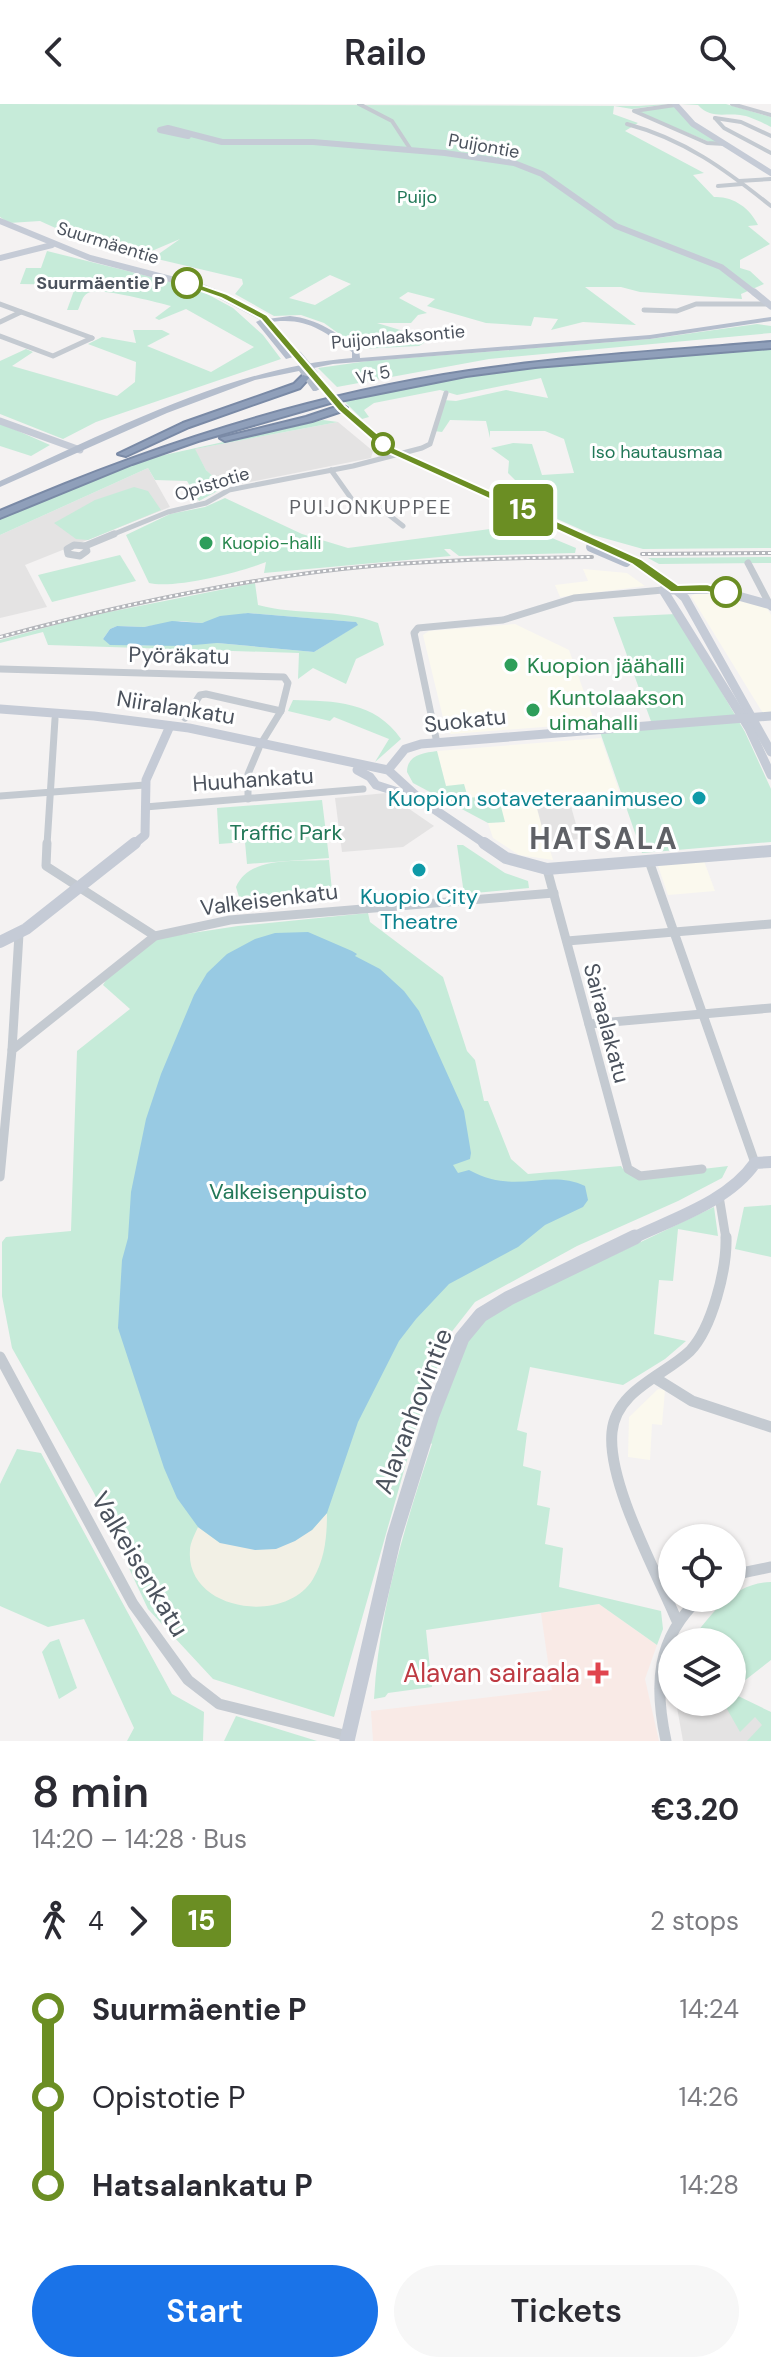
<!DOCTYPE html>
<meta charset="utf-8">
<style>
body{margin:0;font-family:"DM Sans",sans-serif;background:#f7f7f7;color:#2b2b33;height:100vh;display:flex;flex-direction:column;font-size:30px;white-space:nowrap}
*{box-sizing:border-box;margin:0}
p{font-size:26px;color:#7c7c81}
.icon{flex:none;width:44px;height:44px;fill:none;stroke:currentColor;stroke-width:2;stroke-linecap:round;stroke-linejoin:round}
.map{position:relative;height:1637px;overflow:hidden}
.side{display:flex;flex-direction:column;background:#fff;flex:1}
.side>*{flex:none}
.badge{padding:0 16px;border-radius:6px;font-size:28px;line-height:52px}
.fabs{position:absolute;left:658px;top:1420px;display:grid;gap:16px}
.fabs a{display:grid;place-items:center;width:88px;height:88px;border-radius:50%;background:#fff;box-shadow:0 2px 6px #0004;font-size:40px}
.map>.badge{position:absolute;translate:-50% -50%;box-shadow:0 0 0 4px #fff}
.legs{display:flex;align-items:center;gap:12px;height:88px;padding:0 32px;font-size:26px}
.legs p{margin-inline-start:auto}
.headline{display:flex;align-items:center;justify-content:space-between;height:136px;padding:0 32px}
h1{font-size:44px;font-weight:600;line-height:60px}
.action{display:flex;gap:16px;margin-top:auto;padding:16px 32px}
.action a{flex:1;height:92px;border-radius:48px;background:#1a73e8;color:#fff;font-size:32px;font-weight:600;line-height:92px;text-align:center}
.action a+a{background:#f7f7f7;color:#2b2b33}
ul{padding:0 32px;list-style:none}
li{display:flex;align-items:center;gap:28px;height:88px;font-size:30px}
li i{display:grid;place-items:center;width:12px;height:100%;margin:0 10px;background:currentColor}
li i::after{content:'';width:20px;height:20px;margin:-10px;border:6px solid;border-radius:50%;background:#fff}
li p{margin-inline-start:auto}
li:first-child i{background:linear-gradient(#0000 50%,currentColor 0)}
li:last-child i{background:linear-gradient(currentColor 50%,#0000 0)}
header{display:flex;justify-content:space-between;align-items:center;height:104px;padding:0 32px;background:#fff;font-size:36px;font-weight:600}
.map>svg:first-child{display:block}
.commercial{fill:#fbf9ee}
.education{fill:#e4e3e3}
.medical{fill:#f9eae6}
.green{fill:#c6ebd9;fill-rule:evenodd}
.sand{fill:#f2f0e5}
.water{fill:#98cae3}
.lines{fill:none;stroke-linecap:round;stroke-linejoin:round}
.highway-casing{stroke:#7a8aa6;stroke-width:4}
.street-far4{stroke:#c4cad1;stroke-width:4}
.street-far3{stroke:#c4cad1;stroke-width:5}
.street-far2{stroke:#c4cad1;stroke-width:7}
.street-far1{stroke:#c4cad1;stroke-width:9}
.street{stroke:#c4cad1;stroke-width:11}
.secondary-far4{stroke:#c5cbd6;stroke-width:6}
.secondary-far3{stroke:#c5cbd6;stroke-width:7}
.secondary-far2{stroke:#c5cbd6;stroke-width:9}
.secondary-far1{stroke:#c5cbd6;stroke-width:12}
.secondary{stroke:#c5cbd6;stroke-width:15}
.primary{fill:#b5becd;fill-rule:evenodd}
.highway{fill:#8f9fba;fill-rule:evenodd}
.rail-casing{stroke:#b4b6bb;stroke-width:4}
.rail{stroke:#fff;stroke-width:2;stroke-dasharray:3;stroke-linecap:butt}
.primary-bridge-far1{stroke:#b5becd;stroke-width:8}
.primary-bridge{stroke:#b5becd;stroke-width:10}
.line-1{fill:#6b8e23;stroke:#fff;stroke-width:2}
.stop-1-dot{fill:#fff;stroke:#6b8e23;stroke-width:4}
.leisure-dot{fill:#2e9e5b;stroke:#fff;stroke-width:3}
.culture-dot{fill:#0f9aa8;stroke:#fff;stroke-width:3}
.health-dot{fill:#e0444e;stroke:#fff;stroke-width:3}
.labels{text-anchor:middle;stroke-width:6;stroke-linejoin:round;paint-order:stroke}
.far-street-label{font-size:18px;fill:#4b525d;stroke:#fff}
.far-park-label{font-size:18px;fill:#227858;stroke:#fff}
.far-stop-label{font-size:18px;font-weight:bold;fill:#4b525d;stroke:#fff;text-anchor:end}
.far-leisure-label{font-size:18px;fill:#27864d;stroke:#fff;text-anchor:start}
.far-neighbourhood-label{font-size:20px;letter-spacing:2px;fill:#5f6166;stroke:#fff}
.street-label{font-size:22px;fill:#4b525d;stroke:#fff}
.leisure-label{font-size:22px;fill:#27864d;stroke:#fff;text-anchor:start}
.culture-label{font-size:22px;fill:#0d838f;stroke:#fff;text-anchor:end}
.park-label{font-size:22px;fill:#227858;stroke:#fff}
.near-street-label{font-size:26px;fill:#4b525d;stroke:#fff}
.near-health-label{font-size:26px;fill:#be3a42;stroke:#fff;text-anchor:end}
.district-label{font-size:30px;font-weight:bold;letter-spacing:2px;fill:#5f6166;stroke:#fff}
</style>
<header><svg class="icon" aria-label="back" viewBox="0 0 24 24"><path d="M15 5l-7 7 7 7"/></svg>Railo<svg class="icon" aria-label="search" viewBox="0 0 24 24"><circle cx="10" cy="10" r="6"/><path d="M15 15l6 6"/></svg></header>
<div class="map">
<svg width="771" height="1637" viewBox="0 0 771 1637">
<rect width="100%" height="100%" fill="#f4f2f2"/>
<g class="commercial">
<path d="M583,465L627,469L645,482L560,493L555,481L588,477Z"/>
<path d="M697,489H714L767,504L771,511V609L764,610L761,606L691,492Z"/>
<path d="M515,520L569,546L595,619L451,630L446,626L423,531L429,527Z"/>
<path d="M601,634L619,687L534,693L553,756L519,751L493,734L488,719L505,718L446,682L437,647Z"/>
<path d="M704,757L715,787L668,791L657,759Z"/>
<path d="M658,1285L665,1286L662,1321L652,1320L650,1356L628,1353L629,1313Z"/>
</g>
<g class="education">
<path d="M338,318L373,347L371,354L225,383L206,366L194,345Z"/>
<path d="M148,364L170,403L25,461L47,503L0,514V431Z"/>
<path d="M386,689L434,722L403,743L342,748L335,694Z"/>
<path d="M569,695L580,735L546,738L535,697Z"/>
<path d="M676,1598H732L771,1608V1637H683Z"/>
</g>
<path class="medical" d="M599,1500L657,1541L645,1575L659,1637H373L371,1607L552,1586L541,1509Z"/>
<g class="green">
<path d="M0,0L638,2L669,0L632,5L614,2L613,10L638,19L625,27L704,69L693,71L714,93C733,92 750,104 758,121L748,122L770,140L740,156V164L750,167L764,180L741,190L742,195L640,188L621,183H585L636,221L583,218L551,226L558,215L534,213L531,222L486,219L427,202L435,195L408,188L399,194L427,209L418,211L411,219H377L430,235L419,242L360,245L324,219L301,211L274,212L235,190L243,180L242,175L153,154L180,135L140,152L82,136L40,117L9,119L0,113ZM330,171L351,180L315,201L289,194Z"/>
<path d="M681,0H726L771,13V23C763,19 750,12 740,11C722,9 711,15 698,1Z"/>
<path d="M673,2L720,38L712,39L640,9V5Z"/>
<path d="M47,147L196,184L233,204L263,231L281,255L96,318L63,335L0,310V257L26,245L33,248L12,262L117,292L135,278L136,258L88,240L102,233L136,239L133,226H162L170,230L147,242L211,268L254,243L186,205L159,216L155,214L171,202C154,198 100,183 88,189C82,192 81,200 78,206H67L76,181L20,180L26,164H41Z"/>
<path d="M757,220L771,222V229L489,255L337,283L318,264L368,257L650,235Z"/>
<path d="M771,245V444L643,445L593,431L517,397L524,385L508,369L509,357L491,344L513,339L532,340L542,371L574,369L564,335L545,327H490V334L486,317L450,316L442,328L434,327L443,296L456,297L506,286L548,294L541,274L457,291L440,286L374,299L364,306L369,313L362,315L343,296L526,262Z"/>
<path d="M323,316L338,318L195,345L206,366L225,383L199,397L187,377L155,376L148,364L0,431V415L146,355Z"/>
<path d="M0,319L50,341L31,352L0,342Z"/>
<path d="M134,383L148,387L161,406L88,436L76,435L54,419L95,396Z"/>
<path d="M225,394L302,430L348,444L490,425L506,415L576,444L575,449L459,452L450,445H444L451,452L264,469L266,458C241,468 174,485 149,479L126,431L170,410L205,403Z"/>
<path d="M120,451L136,477L52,498L38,471Z"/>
<path d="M771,453V459L659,460L648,454Z"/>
<path d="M255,479L258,501C298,512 339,504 378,519L384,541L356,555L346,580L313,564L298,575L299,549L48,541L43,528L0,539V536L84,513ZM248,509L355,518L357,521L314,548L217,539L131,542L103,535L110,525L117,522L144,523L181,517L202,519Z"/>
<path d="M676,510L745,628L771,685V738L642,749L599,625L652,620L613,513Z"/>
<path d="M293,596C334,597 375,597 401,635L375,658L389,635L334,613L330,617L288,607Z"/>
<path d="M437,647L446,682L464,680L468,694L498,691L505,718L488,719L413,679L407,668C407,651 423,649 437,647Z"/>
<path d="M322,696L329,754L247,760L245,738L219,740L217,704Z"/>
<path d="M457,741H463L505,769L528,777L529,784L464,790Z"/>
<path d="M329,756L333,797L261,801L239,793L236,783C250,751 298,758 329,756Z"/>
<path d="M368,809L370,818L443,873L467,947L475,956L484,997H488L511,1055L528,1070L621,1062L623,1065L644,1072L728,1062L722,1074L678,1097L577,1142L475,1198L450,1230L422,1303L334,1613L213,1575L148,1505L94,1389L12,1244L2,1192V1138L6,1133L71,1127L77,947L130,905L103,881L109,871L153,835L238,822Z"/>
<path d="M771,1101V1153L735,1145L744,1103Z"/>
<path d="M714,1103L718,1132L678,1125L673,1177L659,1176L654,1230L686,1237L665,1255L623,1281L530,1263L517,1326L527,1329L523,1362L541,1367L537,1401L550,1404L545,1440L563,1444L559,1483L661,1507L663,1525L657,1541L599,1500L426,1526L432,1583L388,1589L385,1593L374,1595C379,1506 404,1424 432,1340L429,1338L466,1237L486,1212Z"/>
<path d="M17,1345L41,1349L172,1590L204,1608L203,1637H127L134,1624L84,1515L48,1523L0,1502V1380Z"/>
<path d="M771,1478V1556L739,1581L736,1591L771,1608V1637H747L762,1621L755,1613L740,1628L723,1598H732V1538H690C711,1510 733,1479 771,1478Z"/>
<path d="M59,1535L77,1584L59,1595L42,1548L50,1538Z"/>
<path d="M236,1612L317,1637H224Z"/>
</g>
<path class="sand" d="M327,1409C327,1432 325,1455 313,1475C285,1522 185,1507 190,1446C190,1439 195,1430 198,1423L220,1439L312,1426Z"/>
<g class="water">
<path d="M248,509L356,518L358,521L314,548L217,539L183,542L110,541L103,535L110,525L117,522L144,523L172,517L202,519L220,512Z"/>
<path d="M308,828L352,847L357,850L355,852L380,865L404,887L419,907L464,1007L471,1049L470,1055L453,1061L458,1069L469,1066C516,1092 547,1064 585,1082L588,1096L583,1103L545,1121L518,1143L449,1180L416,1215L399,1237L358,1318L327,1409L312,1426L295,1437L276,1445L255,1446L220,1439L198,1423L177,1394L164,1364L118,1224L122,1156L128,1134L131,1088L146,1015L161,970L194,891L207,869L227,850L255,835L275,829Z"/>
</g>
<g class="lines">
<defs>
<g id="highway">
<path d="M771,238V244L535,263L466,272L330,299L198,337L132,360L0,414V407C150,342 307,291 469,267C569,252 670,247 771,238Z"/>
<path d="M303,271L310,273L300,284L189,323L126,352L118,350L183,319L294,280Z"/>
<path d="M342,301L347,304L345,306L312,317L225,337L220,334L306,313Z"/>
</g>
</defs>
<use href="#highway" class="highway-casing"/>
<g class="street-far4">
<path d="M359,0L392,17L411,46"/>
<path d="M732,0L771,11"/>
<path d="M675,1L634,7L707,39L725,40"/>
<path d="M715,14L724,24L771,49"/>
<path d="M715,14L741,18L771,32"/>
<path d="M627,20C684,35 726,66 771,102"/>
<path d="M739,77L771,75"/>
<path d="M718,82L742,80"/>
</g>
<g class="street-far3">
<path d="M0,200L92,234"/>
<path d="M644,206L677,207L696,200H769"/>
<path d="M0,218L21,208"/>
<path d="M0,232L53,252L92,234"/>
<path d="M331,366L358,404L384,407L403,422"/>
<path d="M109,432L168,408L206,399L229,386L353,362L422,344L430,340L446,289"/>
</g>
<g class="street-far2">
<path d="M74,441L85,442L87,447L80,452L68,450L67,445Z"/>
<path d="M85,442L114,430"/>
<path d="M748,459L771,503"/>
<path d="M0,565L284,573L288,579L281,607L262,638"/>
<path d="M185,614L200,591L206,590L281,607"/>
<path d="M437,639L414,529L418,524L503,516L574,494L663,486"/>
<path d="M0,692L145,681"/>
<path d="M248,695V670L259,644"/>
<path d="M145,703L363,685"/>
<path d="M47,741L55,615"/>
</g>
<g class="street-far1">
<path d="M47,739L46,762L155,832"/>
<path d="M649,757L755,1059"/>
<path d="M547,765L628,1065L640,1072L702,1065"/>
<path d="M567,837L771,820"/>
<path d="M589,920L771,904"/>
<path d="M12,946L19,830"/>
<path d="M0,1073L12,946L155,832L230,816L554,789"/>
<path d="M719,1092L726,1135"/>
</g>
<g class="street">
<path d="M0,1253L133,1500L188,1576L219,1600L348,1632"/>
<path d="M655,1274L692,1297L771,1323"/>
<path d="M732,1471L771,1463"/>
<path d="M677,1517C657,1469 607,1379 612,1328C616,1286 664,1272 690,1247C712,1224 727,1165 726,1133"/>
<path d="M666,1637C654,1581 656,1534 700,1494"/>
</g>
<g class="secondary-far4">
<path d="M675,0L693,20L771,69"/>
<path d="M188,32L160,26L168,24L222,38H313L445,49L514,59L542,70L616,122L721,163L756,190"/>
<path d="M0,117L90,154L205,184L218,190"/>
<path d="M0,154L52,141"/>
</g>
<g class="secondary-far3">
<path d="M214,188L268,216"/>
<path d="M754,188L771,202"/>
<path d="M0,317L80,346"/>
</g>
<g class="secondary-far2">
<path d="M675,485L685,494L771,648"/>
<path d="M663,486L749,624L771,671"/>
<path d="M672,486L713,485L771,501"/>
<path d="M0,605L94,612L189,624L388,666L422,697L487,741"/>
<path d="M357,666L370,673L376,681L407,691"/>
<path d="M388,666L405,645L421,640L771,612"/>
<path d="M133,741L145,731L146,676L170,622"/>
</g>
<g class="secondary-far1">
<path d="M484,739L506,754L547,765L771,747"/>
<path d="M0,838L26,825L135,739"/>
<path d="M631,1135C672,1115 728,1098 755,1059L771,1058"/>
</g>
<path class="secondary" d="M347,1637L394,1433L432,1311L462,1234L481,1211L509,1194L635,1133"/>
<g class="primary">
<path d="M290,212C318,215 337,229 359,245L360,254L650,231L771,213V217L650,235L333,260L304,266L320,285L316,287H313L299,267L255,276L167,309L0,383V377C112,327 228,264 352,254V248C321,225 305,212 265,219L293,253L286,255L256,218L260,216Z"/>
<path d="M339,302H345L402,349L608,442L607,444H601L396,353L339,306Z"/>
<path d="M637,454L678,483V487H672L634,459V455Z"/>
</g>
<use href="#highway" class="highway"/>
<defs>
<g id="rail">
<path d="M642,450L771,449"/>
<path d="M0,533C112,503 226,478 342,465C425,456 508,454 592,453"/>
</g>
</defs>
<use href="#rail" class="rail-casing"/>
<use href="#rail" class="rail"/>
<g class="primary-bridge-far1">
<path d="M298,251L314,270"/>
<path d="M324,283L342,304"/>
</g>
<path class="primary-bridge" d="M591,443L626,458"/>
</g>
<path class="line-1" d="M187,176L227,190L267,211L345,302L394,344L641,455L678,481L707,480L732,488L726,492L707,488H671L632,460L386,348L338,306L261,215L221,194L184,181Z"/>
<g class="stop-1-dot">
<circle cx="187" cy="179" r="14"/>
<circle cx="383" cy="340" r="10"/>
<circle cx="726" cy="488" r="14"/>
</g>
<g class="leisure-dot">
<circle cx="206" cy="439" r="8"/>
<circle cx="511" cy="561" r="8"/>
<circle cx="533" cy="606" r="8"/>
</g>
<g class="culture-dot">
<circle cx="699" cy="694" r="8"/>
<circle cx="419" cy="766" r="8"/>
</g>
<path class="health-dot" d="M594 1557h8v8h8v8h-8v8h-8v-8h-8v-8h8z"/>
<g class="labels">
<g class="far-street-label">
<text transform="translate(484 42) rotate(10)" y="6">Puijontie</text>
<text transform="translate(108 139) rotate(17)" y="6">Suurmäentie</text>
<text transform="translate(398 233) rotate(-5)" y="6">Puijonlaaksontie</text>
<text transform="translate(373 271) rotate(-12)" y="6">Vt 5</text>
<text transform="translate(212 380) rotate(-17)" y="6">Opistotie</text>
</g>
<g class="far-park-label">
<text x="417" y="99">Puijo</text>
<text x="657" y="354">Iso hautausmaa</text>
</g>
<g class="far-stop-label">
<text x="165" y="185">Suurmäentie P</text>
</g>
<g class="far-leisure-label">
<text x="222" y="445">Kuopio-halli</text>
</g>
<g class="far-neighbourhood-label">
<text x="371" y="410">PUIJONKUPPEE</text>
</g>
<g class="street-label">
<text transform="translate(179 551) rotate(1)" y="8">Pyöräkatu</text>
<text transform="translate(176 603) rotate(9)" y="8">Niiralankatu</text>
<text transform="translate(465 616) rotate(-6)" y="8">Suokatu</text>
<text transform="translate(253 675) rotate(-4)" y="8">Huuhankatu</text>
<text transform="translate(269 795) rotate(-7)" y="8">Valkeisenkatu</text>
<text transform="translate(607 919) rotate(75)" y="8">Sairaalakatu</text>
</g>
<g class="leisure-label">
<text x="527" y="569">Kuopion jäähalli</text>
<text x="549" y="601">Kuntolaakson<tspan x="549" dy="25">uimahalli</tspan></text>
</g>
<g class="culture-label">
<text x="683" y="702">Kuopion sotaveteraanimuseo</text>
<text x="419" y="800" text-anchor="middle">Kuopio City<tspan x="419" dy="25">Theatre</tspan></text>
</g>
<g class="park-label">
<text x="286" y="736">Traffic Park</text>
<text x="288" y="1095">Valkeisenpuisto</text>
</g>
<g class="near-street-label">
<text transform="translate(413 1307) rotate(-69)" y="9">Alavanhovintie</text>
<text transform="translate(140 1460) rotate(59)" y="9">Valkeisenkatu</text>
</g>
<g class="near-health-label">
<text x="580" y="1578">Alavan sairaala</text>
</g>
<g class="district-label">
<text x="604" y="745">HATSALA</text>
</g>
</g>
</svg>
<div class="fabs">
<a><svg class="icon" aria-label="locate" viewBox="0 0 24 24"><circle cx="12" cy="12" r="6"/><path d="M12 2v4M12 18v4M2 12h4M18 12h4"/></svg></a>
<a><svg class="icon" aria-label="layers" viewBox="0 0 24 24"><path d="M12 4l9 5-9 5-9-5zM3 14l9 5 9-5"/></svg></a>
</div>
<b class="badge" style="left:523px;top:406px;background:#6b8e23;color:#fff">15</b>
</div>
<section class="side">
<div class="headline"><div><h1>8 min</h1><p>14:20 – 14:28 · Bus</p></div><b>€3.20</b></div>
<div class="legs"><svg class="icon" aria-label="walk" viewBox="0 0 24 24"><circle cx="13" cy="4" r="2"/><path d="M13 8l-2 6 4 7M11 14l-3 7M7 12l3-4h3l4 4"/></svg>4<svg class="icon" aria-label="forward" viewBox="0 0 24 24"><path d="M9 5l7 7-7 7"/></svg><b class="badge" style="background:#6b8e23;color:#fff">15</b><p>2 stops</p></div>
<ul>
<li><i style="color:#6b8e23"></i><b>Suurmäentie P</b><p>14:24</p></li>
<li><i style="color:#6b8e23"></i><span>Opistotie P</span><p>14:26</p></li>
<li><i style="color:#6b8e23"></i><b>Hatsalankatu P</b><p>14:28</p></li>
</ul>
<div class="action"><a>Start</a><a>Tickets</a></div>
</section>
